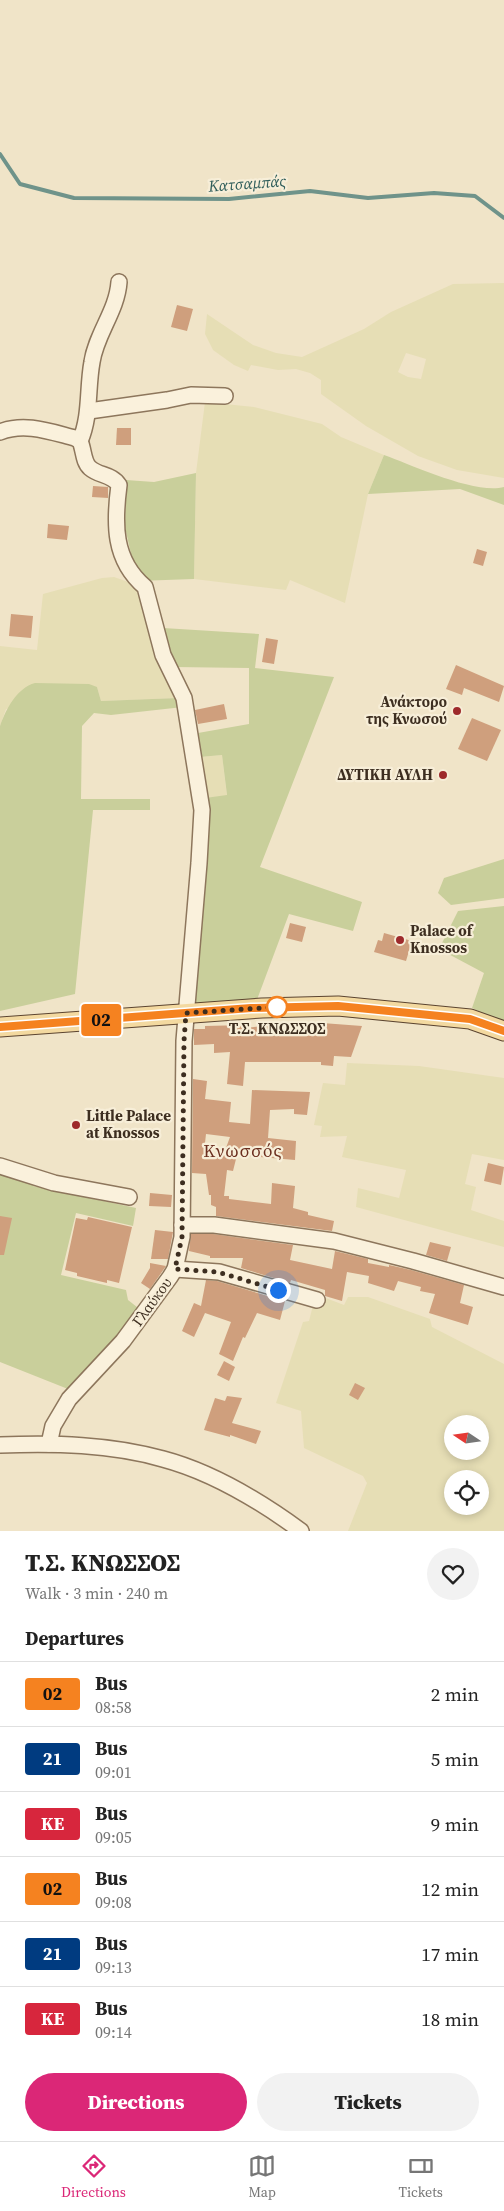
<!DOCTYPE html>
<meta charset="utf-8">
<style>
body{margin:0;font-family:"Source Serif 4",serif;background:#f2f2f2;color:#222;height:100vh;display:flex;flex-direction:column;font-size:19px;white-space:nowrap}
*{box-sizing:border-box;margin:0}
p{font-size:16px;color:#767676}
.icon{flex:none;width:28px;height:28px;fill:none;stroke:currentColor;stroke-width:2;stroke-linecap:round;stroke-linejoin:round}
.map{position:relative;height:1531px;overflow:hidden}
.sheet{display:flex;flex-direction:column;background:#fff;flex:1}
.sheet>*{flex:none}
.badge{padding:0 10px;border-radius:4px;font-size:18px;line-height:32px}
.needle{width:32px;rotate:283deg}
.fabs{position:absolute;left:444px;top:1415px;display:grid;gap:10px}
.fabs a{display:grid;place-items:center;width:45px;height:45px;border-radius:50%;background:#fff;box-shadow:0 2px 8px #0003;font-size:25px}
.you{position:absolute;width:25px;height:25px;margin:-12px;border:4px solid #fff;border-radius:50%;background:#1a73e8;box-shadow:0 0 0 8px #1a73e833}
.map>.badge{position:absolute;translate:-50% -50%;box-shadow:0 0 0 2px #fff}
h2{padding:0 25px;font-size:19px;line-height:45px}
.round{display:grid;place-items:center;flex:none;width:52px;height:52px;border-radius:26px;background:#f2f2f2}
.summary{display:flex;align-items:center;justify-content:space-between;height:85px;padding:0 25px}
h1{font-size:24px;font-weight:800;line-height:38px}
.primary-button{display:flex;gap:10px;margin-top:auto;padding:10px 25px}
.primary-button a{flex:1;height:58px;border-radius:30px;background:#db2777;color:#fff;font-size:20px;font-weight:800;line-height:58px;text-align:center}
.primary-button a+a{background:#f2f2f2;color:#222}
ul{padding:0;list-style:none}
li{display:flex;align-items:center;gap:15px;height:65px;padding:0 25px;border-top:1px solid #e0e0e0}
li div{flex:1}
li b{display:block;font-size:19px}
li em{font-style:normal}
li .badge{min-width:55px;font-weight:700;text-align:center}
.menu{display:flex;justify-content:space-around;align-items:center;height:70px;border-top:1px solid #e0e0e0;background:#fff;font-size:14px;color:#767676}
.menu a{display:grid;justify-items:center;gap:2px}
.menu .on{color:#db2777}
.map>svg:first-child{display:block}
.farmland{fill:#e6deb5;fill-rule:evenodd}
.green{fill:#c9cf9b}
.lines{fill:none;stroke-linecap:round;stroke-linejoin:round}
.stream{stroke:#6f938a;stroke-width:4}
.building{fill:#cf9f7d;fill-rule:evenodd}
.minor-casing{stroke:#8d765c;stroke-width:18}
.major-casing{stroke:#5b4430;stroke-width:21}
.minor{stroke:#faf1dc;stroke-width:15}
.major{stroke:#f3d9a0;stroke-width:19}
.line-casing{stroke:#fff;stroke-width:11}
.line{stroke:#f58220;stroke-width:8}
.walk{stroke:#3d2e20;stroke-width:5;stroke-dasharray:0 9}
.poi-dot{fill:#9e2a2b;stroke:#f7eed8;stroke-width:2}
.stop-dot{fill:#fff;stroke:#f58220;stroke-width:2.5}
.labels{text-anchor:middle;stroke-width:4.5;stroke-linejoin:round;paint-order:stroke}
.poi-label{font-size:15px;font-weight:bold;fill:#3d2e20;stroke:#f7eed8;text-anchor:end}
.stop-label{font-size:15px;font-weight:bold;fill:#3d2e20;stroke:#f7eed8}
.street-label{font-size:15px;fill:#3d2e20;stroke:#f7eed8}
.water-label{font-size:16px;font-style:italic;fill:#2f5d5a;stroke:#f7eed8}
.quarter-label{font-size:18px;letter-spacing:1px;fill:#6b2e1e;stroke:#f7eed8}
</style>
<div class="map">
<svg width="504" height="1531" viewBox="0 0 504 1531">
<rect width="100%" height="100%" fill="#f0e4c8"/>
<g class="farmland">
<path d="M504,283V478L457,470L418,456L366,426L321,394V380L310,373L296,369L278,370L251,365L248,371L234,365L213,350L205,334L207,314L253,345L276,353L302,357L364,329L391,312L453,284ZM406,353L426,359L421,379L408,377L398,372Z"/>
<path d="M205,402L254,407L322,424L341,437L384,455L368,494L345,603L290,580L286,590L194,579L196,473Z"/>
<path d="M114,577L131,583L138,593L143,602L157,659L178,698L101,701L97,687L6,709L0,726V646L37,650L43,594L102,578Z"/>
<path d="M222,755L227,796L205,798L200,757Z"/>
<path d="M347,1063L419,1066L504,1078V1160L472,1154L465,1184L476,1187L471,1210L504,1221V1247L356,1207L358,1188L399,1198L406,1170L342,1157L347,1136L320,1137L322,1126L314,1125L323,1083L345,1085Z"/>
<path d="M315,1297H323L344,1305L348,1297H368L430,1319L432,1327L504,1364V1531H348L367,1483L363,1476L304,1448L301,1411L276,1403L303,1322L309,1321ZM452,1424H480V1451H452ZM452,1479H480V1506H452Z"/>
</g>
<g class="green">
<path d="M384,455C412,465 476,495 504,487V505L460,489L368,494Z"/>
<path d="M196,473L194,579L137,581L125,527L126,480L154,482Z"/>
<path d="M163,628L259,634L255,668L334,677L260,867L362,902L353,931L289,914L255,1005L190,1004L205,798L227,795L222,755L200,757L198,733L249,724V668L174,667Z"/>
<path d="M35,683L89,684L97,687L101,701L178,698L183,707L111,715L94,713L82,726L81,799H150V810H93L75,994L0,1011V726C6,709 17,688 35,683Z"/>
<path d="M504,859V898L451,905L438,893L444,878Z"/>
<path d="M504,906V1023L472,1008L484,973L439,949L458,911Z"/>
<path d="M0,1170L33,1182V1186L136,1208L133,1226L76,1213L61,1275L126,1290L128,1300L142,1311L73,1391L0,1362Z"/>
</g>
<g class="lines">
<path class="stream" d="M0,154L20,184L74,198L229,199L310,191L368,198L434,193L475,196L504,218"/>
</g>
<g class="building">
<path d="M177,305L193,309L187,331L171,327Z"/>
<path d="M117,428H131V445H116Z"/>
<path d="M93,486L108,487V498L92,497Z"/>
<path d="M48,524L69,526L67,540L47,538Z"/>
<path d="M477,549L487,552L483,566L473,563Z"/>
<path d="M11,614L33,616L31,638L9,636Z"/>
<path d="M266,638L278,640L274,664L262,662Z"/>
<path d="M456,665L504,686L499,702L464,688L462,695L446,689Z"/>
<path d="M224,704L227,719L198,724L195,710Z"/>
<path d="M472,718L501,730L487,761L458,749Z"/>
<path d="M290,923L306,927L302,942L286,938Z"/>
<path d="M384,933L412,941L406,961L374,952L378,940L382,941Z"/>
<path d="M309,1022L362,1026L351,1057L334,1056L333,1066L321,1065V1062H245L243,1086L227,1084L230,1052L214,1053V1044L194,1045V1029H205V1026L246,1025V1028L281,1024L309,1025Z"/>
<path d="M193,1079L207,1081L205,1099L231,1102L229,1122L250,1124L252,1090L310,1092L307,1115L294,1114V1109L270,1110L268,1138L296,1141L295,1160L237,1155L233,1171L227,1170L224,1196H229V1199L271,1204L272,1183L295,1186L293,1208L308,1212V1215L334,1221L332,1231L216,1216V1207L211,1205V1195H209L206,1174L192,1173ZM206,1134L230,1137L223,1156L204,1152Z"/>
<path d="M488,1163L504,1167L501,1185L484,1181Z"/>
<path d="M150,1193L172,1195L171,1207L149,1206Z"/>
<path d="M0,1216L12,1218L4,1255H0Z"/>
<path d="M88,1217L132,1227L119,1283L107,1280V1283L77,1276V1273L65,1270L76,1218L87,1220Z"/>
<path d="M155,1230L173,1232L168,1259H151Z"/>
<path d="M191,1234H213L293,1245L290,1260L332,1269L335,1251L368,1259V1263L389,1267V1265L411,1270L464,1285L460,1303L473,1307L468,1325L429,1313L435,1294L420,1291L421,1287L398,1281L394,1291L368,1283L369,1276L347,1272L342,1301L325,1296V1290L291,1280L290,1283L241,1268L243,1258H210V1256L189,1251Z"/>
<path d="M430,1242L451,1247L447,1261L426,1255Z"/>
<path d="M150,1263L166,1266L150,1289L141,1283L150,1268Z"/>
<path d="M206,1280L217,1281L285,1301L280,1320L257,1313L245,1338L243,1337L233,1361L219,1354L231,1322L205,1313L194,1337L182,1331L194,1303L201,1306Z"/>
<path d="M224,1361L235,1367L229,1381L217,1375Z"/>
<path d="M355,1383L365,1388L358,1400L349,1395Z"/>
<path d="M227,1396L242,1398L232,1423L261,1431L256,1444L230,1435V1437L204,1430L215,1398L225,1401Z"/>
</g>
<g class="lines">
<defs>
<g id="minor">
<path d="M89,411L167,400L191,395L225,396"/>
<path d="M0,432C25,422 51,432 75,438L80,441C84,450 83,462 90,468C99,476 112,474 119,485C114,523 113,560 145,587L163,655L184,698L202,810L199,863L184,1041L182,1237L175,1269L170,1277L123,1341L69,1399L53,1426L49,1444"/>
<path d="M80,441C91,415 87,389 92,362C96,334 117,311 119,282"/>
<path d="M0,1166L54,1183L129,1197"/>
<path d="M182,1225H214L334,1241L413,1261L504,1287"/>
<path d="M175,1269L219,1272L317,1300"/>
<path d="M0,1445C54,1443 110,1444 163,1459C212,1472 260,1501 301,1531"/>
</g>
<path id="major" d="M0,1027L262,1008L338,1006L470,1019L504,1031"/>
</defs>
<use href="#minor" class="minor-casing"/>
<use href="#major" class="major-casing"/>
<use href="#minor" class="minor"/>
<use href="#major" class="major"/>
</g>
<g class="lines">
<defs>
<path id="line" d="M0,1027L251,1008L338,1006L470,1019L504,1031"/>
</defs>
<use href="#line" class="line-casing"/>
<use href="#line" class="line"/>
<path class="walk" d="M277,1007L186,1013L184,1041L182,1237L175,1269L218,1272L278,1290"/>
</g>
<g class="poi-dot">
<circle cx="457" cy="711" r="5"/>
<circle cx="443" cy="775" r="5"/>
<circle cx="400" cy="940" r="5"/>
<circle cx="76" cy="1125" r="5"/>
</g>
<circle class="stop-dot" cx="277" cy="1007" r="10"/>
<g class="labels">
<g class="poi-label">
<text x="447" y="707">Ανάκτορο<tspan x="447" dy="17">της Κνωσού</tspan></text>
<text x="433" y="780">ΔΥΤΙΚΗ ΑΥΛΗ</text>
<text x="410" y="936" text-anchor="start">Palace of<tspan x="410" dy="17">Knossos</tspan></text>
<text x="86" y="1121" text-anchor="start">Little Palace<tspan x="86" dy="17">at Knossos</tspan></text>
</g>
<g class="stop-label">
<text x="277" y="1034">Τ.Σ. ΚΝΩΣΣΟΣ</text>
</g>
<g class="street-label">
<text transform="translate(152 1302) rotate(-54)" y="5">Γλαύκου</text>
</g>
<g class="water-label">
<text transform="translate(247 183) rotate(-4)" y="6">Κατσαμπάς</text>
</g>
<g class="quarter-label">
<text x="243" y="1157">Κνωσσός</text>
</g>
</g>
</svg>
<div class="fabs">
<a><svg class="needle" viewBox="-14 -14 28 28"><path d="M0-13l5 13h-10z" fill="#e53935"/><path d="M0 13l5-13h-10z" fill="#767676"/></svg></a>
<a><svg class="icon" aria-label="locate" viewBox="0 0 24 24"><circle cx="12" cy="12" r="6"/><path d="M12 2v4M12 18v4M2 12h4M18 12h4"/></svg></a>
</div>
<div class="you" style="left:278px;top:1290px"></div>
<b class="badge" style="left:101px;top:1020px;background:#f58220;color:#111">02</b>
</div>
<section class="sheet">
<div class="summary"><div><h1>Τ.Σ. ΚΝΩΣΣΟΣ</h1><p>Walk · 3 min · 240 m</p></div><a class="round"><svg class="icon" aria-label="heart" viewBox="0 0 24 24"><path d="M12 20l-8-8c-3-5 5-10 8-4 3-6 11-1 8 4z"/></svg></a></div>
<h2>Departures</h2>
<ul>
<li><span class="badge" style="background:#f58220;color:#111">02</span><div><b>Bus</b><p>08:58</p></div><em>2 min</em></li>
<li><span class="badge" style="background:#003b80;color:#fff">21</span><div><b>Bus</b><p>09:01</p></div><em>5 min</em></li>
<li><span class="badge" style="background:#d7263d;color:#fff">KE</span><div><b>Bus</b><p>09:05</p></div><em>9 min</em></li>
<li><span class="badge" style="background:#f58220;color:#111">02</span><div><b>Bus</b><p>09:08</p></div><em>12 min</em></li>
<li><span class="badge" style="background:#003b80;color:#fff">21</span><div><b>Bus</b><p>09:13</p></div><em>17 min</em></li>
<li><span class="badge" style="background:#d7263d;color:#fff">KE</span><div><b>Bus</b><p>09:14</p></div><em>18 min</em></li>
</ul>
<div class="primary-button"><a>Directions</a><a>Tickets</a></div>
</section>
<nav class="menu">
<a class="on"><svg class="icon" aria-label="directions" viewBox="0 0 24 24"><path d="M12 3l9 9-9 9-9-9zM9 14v-3h6M13 9l2 2-2 2"/></svg>Directions</a>
<a><svg class="icon" aria-label="map" viewBox="0 0 24 24"><path d="M3 6l6-2 6 2 6-2v14l-6 2-6-2-6 2zM9 4v14M15 6v14"/></svg>Map</a>
<a><svg class="icon" aria-label="tickets" viewBox="0 0 24 24"><path d="M3 7h18v10H3zM15 7v10"/></svg>Tickets</a>
</nav>
